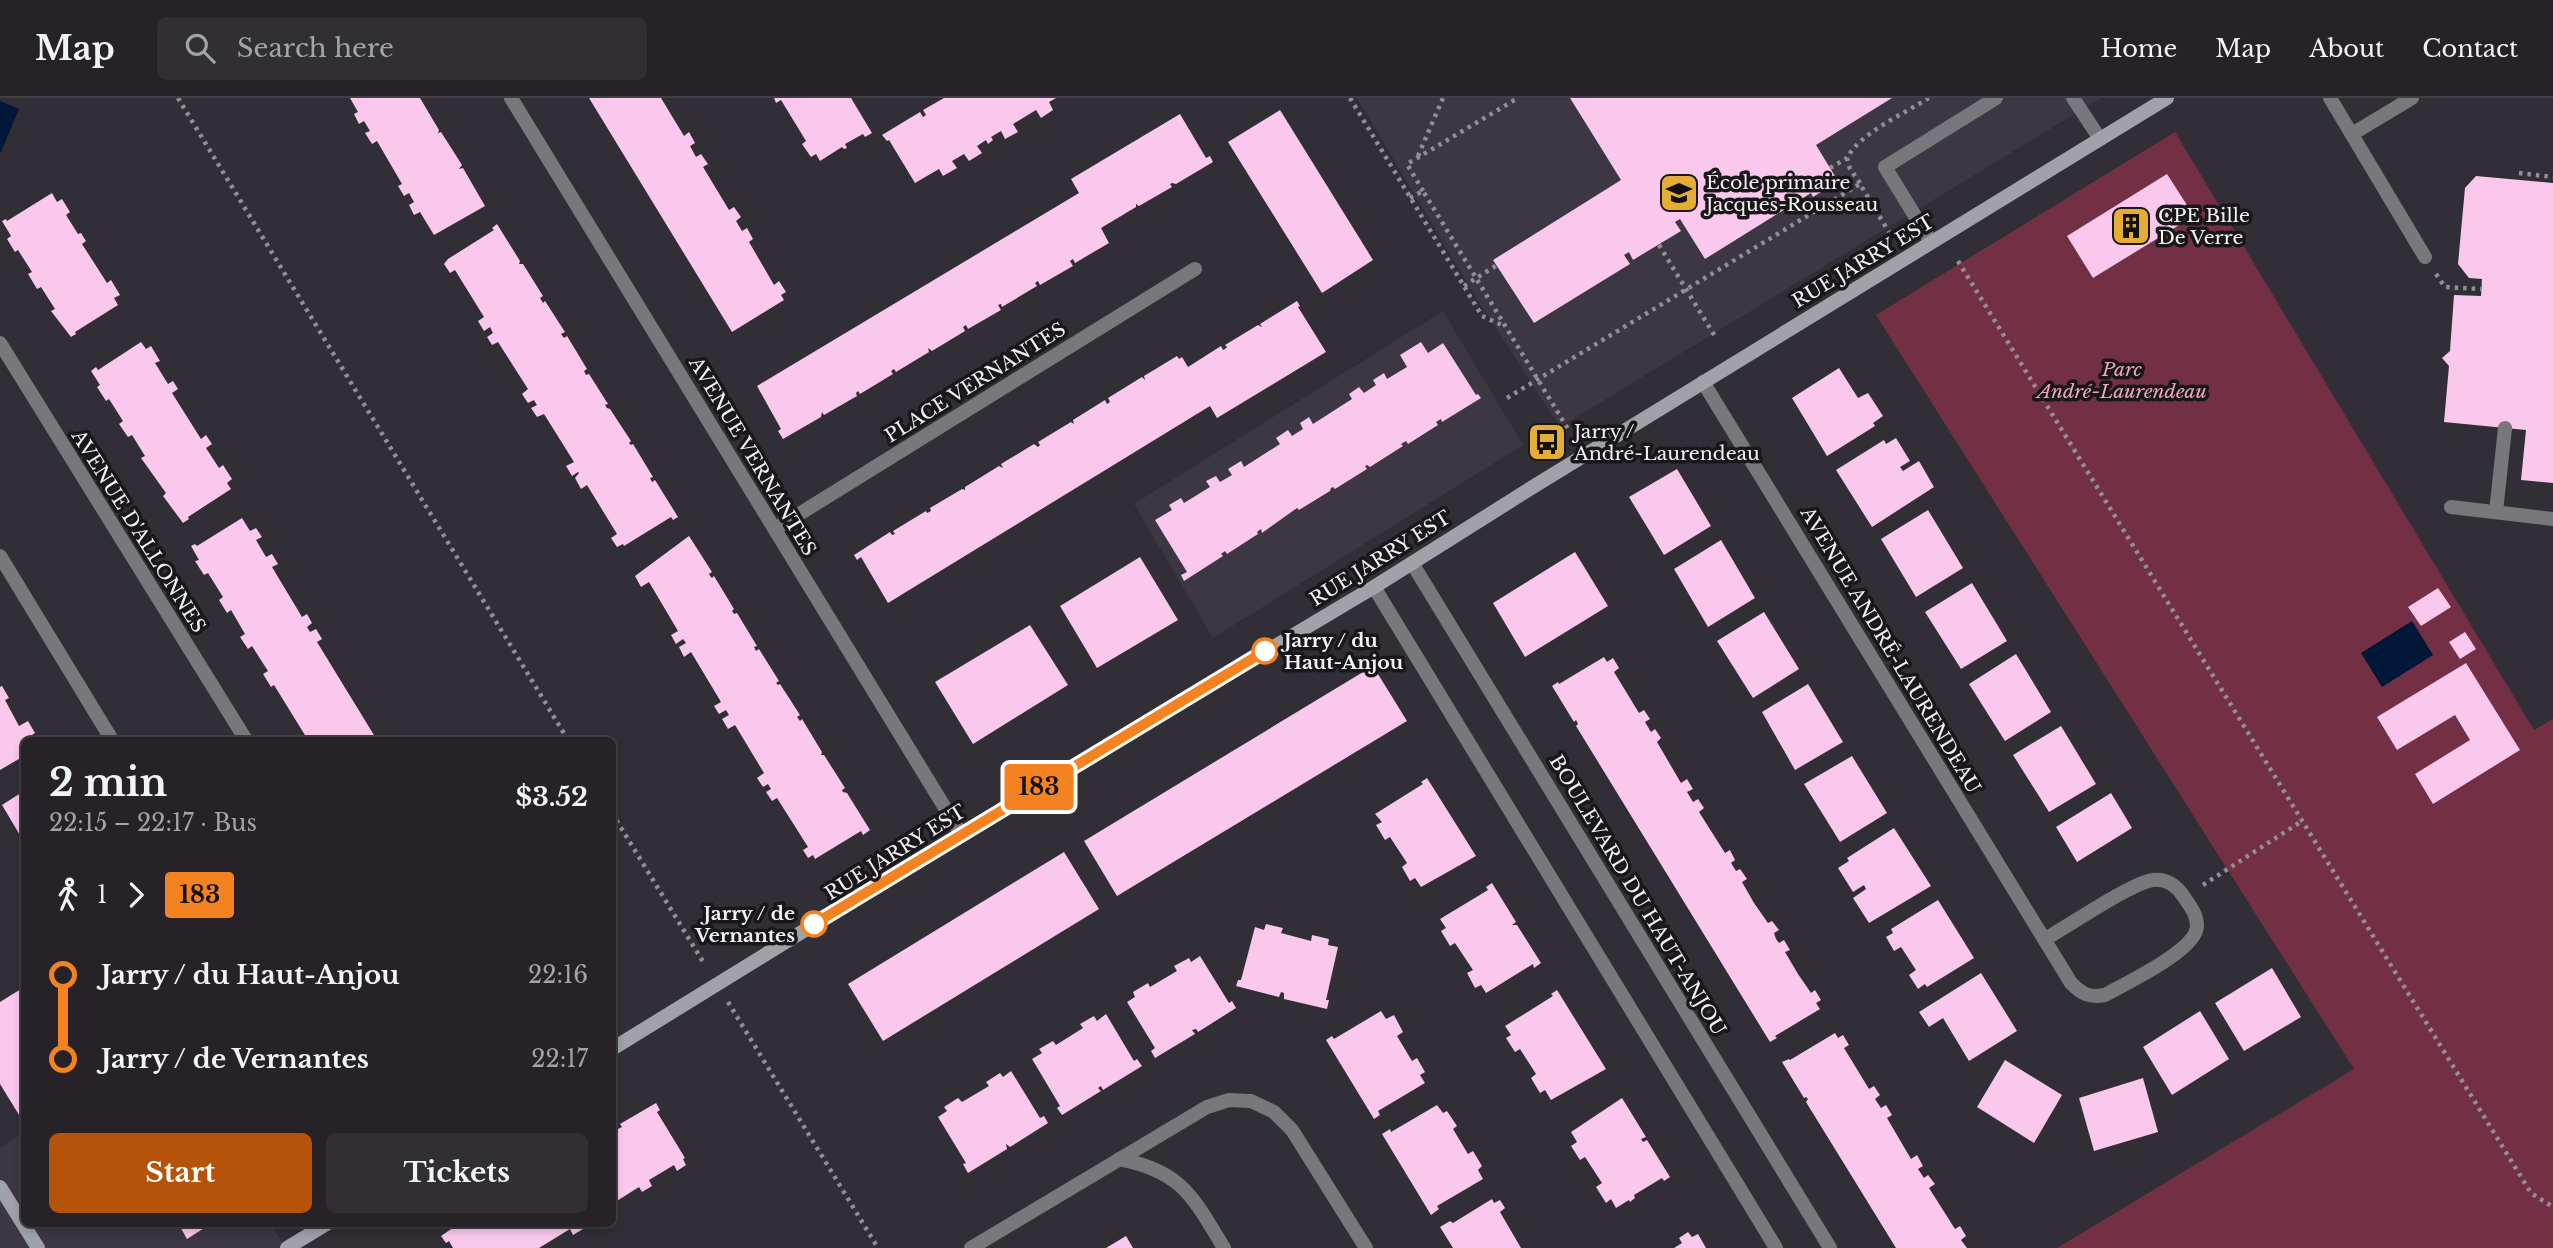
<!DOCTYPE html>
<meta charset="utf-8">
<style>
body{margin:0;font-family:"Libre Baskerville",serif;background:#322f34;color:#f1f3f6;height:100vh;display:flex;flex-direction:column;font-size:26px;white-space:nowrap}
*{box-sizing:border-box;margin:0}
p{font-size:23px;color:#a4a4a8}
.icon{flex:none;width:38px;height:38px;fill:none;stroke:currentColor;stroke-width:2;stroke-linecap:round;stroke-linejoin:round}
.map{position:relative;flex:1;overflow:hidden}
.panel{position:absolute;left:21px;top:639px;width:595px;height:490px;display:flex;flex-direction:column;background:#262228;border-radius:10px;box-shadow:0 4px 10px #0003,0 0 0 2px #423f45}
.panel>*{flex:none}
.badge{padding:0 14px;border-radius:5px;font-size:24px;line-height:46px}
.map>.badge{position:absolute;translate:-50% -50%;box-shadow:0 0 0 4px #fff}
.legs{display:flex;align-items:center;gap:10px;height:77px;padding:0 28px;font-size:23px}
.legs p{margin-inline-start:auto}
.head{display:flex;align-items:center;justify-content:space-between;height:119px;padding:0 28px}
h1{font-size:38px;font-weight:700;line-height:52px}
.primary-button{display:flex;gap:14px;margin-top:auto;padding:14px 28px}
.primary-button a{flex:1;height:80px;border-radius:10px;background:#b45309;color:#fff;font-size:28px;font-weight:700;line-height:80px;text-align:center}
.primary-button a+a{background:#322f34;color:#f1f3f6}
ul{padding:0 28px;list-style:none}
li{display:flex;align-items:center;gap:24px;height:84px;font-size:26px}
li i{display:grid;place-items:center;width:10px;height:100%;margin:0 9px;background:currentColor}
li i::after{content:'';width:18px;height:18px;margin:-9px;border:5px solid;border-radius:50%;background:#262228}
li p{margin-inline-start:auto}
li:first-child i{background:linear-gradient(#0000 50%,currentColor 0)}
li:last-child i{background:linear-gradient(currentColor 50%,#0000 0)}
header{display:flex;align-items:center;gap:42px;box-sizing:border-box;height:98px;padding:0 35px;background:#262228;border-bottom:2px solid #423f45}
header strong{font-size:33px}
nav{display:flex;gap:38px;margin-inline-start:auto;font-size:24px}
.search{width:490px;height:63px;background:#322f34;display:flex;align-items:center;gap:18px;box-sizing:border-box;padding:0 24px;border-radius:10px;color:#a4a4a8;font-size:26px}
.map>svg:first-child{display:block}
.built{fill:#3d3643}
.green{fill:#733045}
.water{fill:#001738}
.building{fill:#f9c8ec}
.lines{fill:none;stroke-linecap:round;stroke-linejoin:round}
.path{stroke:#918e94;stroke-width:4.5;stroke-dasharray:3.5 5;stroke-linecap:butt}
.lane{stroke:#78787c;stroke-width:14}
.street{stroke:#78787c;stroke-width:14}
.secondary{stroke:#a1a1a8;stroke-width:14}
.line-1-casing{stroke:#fff;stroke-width:16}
.line-1{stroke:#f58220;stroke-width:10}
.stop-1-dot{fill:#fff;stroke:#f58220;stroke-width:3.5}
.labels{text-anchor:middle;stroke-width:7;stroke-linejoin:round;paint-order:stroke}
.poi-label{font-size:19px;fill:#f3f1f5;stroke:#19171a;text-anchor:start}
.street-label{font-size:19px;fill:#f3f1f5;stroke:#19171a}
.park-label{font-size:19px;font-style:italic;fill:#f1a7ba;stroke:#19171a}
.stop-label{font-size:19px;font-weight:bold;fill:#f3f1f5;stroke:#19171a;text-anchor:start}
</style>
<header>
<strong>Map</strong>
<div class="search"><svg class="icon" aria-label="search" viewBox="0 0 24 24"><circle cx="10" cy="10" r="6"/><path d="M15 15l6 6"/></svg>Search here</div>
<nav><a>Home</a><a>Map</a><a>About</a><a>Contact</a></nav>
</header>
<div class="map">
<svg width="2553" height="1150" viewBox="0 0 2553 1150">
<rect width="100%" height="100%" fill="#322e35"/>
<g class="built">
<path d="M1357,0H2101L1560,329L1470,190Z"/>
<path d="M1443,213L1523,347L1213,540L1134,406Z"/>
<path d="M24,1034V1125H269L286,1150H0V1050Z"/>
</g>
<path class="green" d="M2175,34L2534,632L2553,621V1150H2057L2354,971L1876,217Z"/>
<g class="water">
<path d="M0,3L19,11L1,54H0Z"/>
<path d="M2412,523L2433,557L2382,589L2361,555Z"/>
</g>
<g class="building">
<path d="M350,0H420L439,32L438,35L441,34L462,67L459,71L463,70L485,108L434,137L420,114L414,117L409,107L414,104L409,95L404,98L398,88L402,86L377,43L372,46L365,35L370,33L364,23L359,26L354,16L358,14Z"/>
<path d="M589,0H661L684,38L689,34L695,45L690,48L696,59L701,56L708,66L703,69L729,112L734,109L741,119L736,123L742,133L747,130L753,141L749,144L774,187L779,183L786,194L781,197L784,202L732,234Z"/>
<path d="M774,0H851L872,35L865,39L863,36L845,46L847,50L844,51L842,49L820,63L816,56L811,59L802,46L806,43L781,2L776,5Z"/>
<path d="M944,0H1056L1049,4L1053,12L1041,20L1036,12L1013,26L1018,34L1005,41L1001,33L991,39L993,42L988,46L986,42L977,48L982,55L969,63L964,56L952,63L957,70L943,78L939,71L915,85L889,42L887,43L882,37L920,14L923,19L926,17L923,12Z"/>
<path d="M1570,0H1892L1816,47L1838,83L1813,99L1811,95L1705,161L1680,121L1675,124L1681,133L1633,162L1629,154L1624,157L1630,166L1534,225L1493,162L1621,82Z"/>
<path d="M1280,12L1373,162L1322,195L1228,44Z"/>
<path d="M1180,16L1206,60L1210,58L1213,64L1176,86L1172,85L1170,86L1172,89L1139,108L1136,106V109L1101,130L1109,145L1075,165L1073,161L1070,163L1073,168L1040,187L1038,183L1035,185L1037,188L1002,209L1001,206L998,207L1001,212L968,231L966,227L963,229L965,233L932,253L928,250L929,254L896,274L894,271L891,273L893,276L860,296L858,293L856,295L857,298L824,317L822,314L821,319L783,341L778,333L781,331L757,288L1079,95L1071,81Z"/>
<path d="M2167,76L2194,118L2093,180L2067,138Z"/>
<path d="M2476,78L2553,85V385L2521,382L2526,332L2444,324L2449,268L2442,260L2450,253L2454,197L2481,198L2482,181L2469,180L2458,166L2465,90Z"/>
<path d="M52,95L57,104L62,101L70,114L66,117L78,136L81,135L86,143L82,146L107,185L111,182L120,197L114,200L118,207L75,234L76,236L71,239L51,213L55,211L41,189L37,191L28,176L32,174L18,152L15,154L7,141L11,138L2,123L6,121L7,123Z"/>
<path d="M497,126L520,163L519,166H523L543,198L540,200L543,205L545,203L565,234L561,236L564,240L567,238L587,271L584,273L586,277L589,276L608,306L605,307L607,310L610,311L631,343L629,345L631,347L633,346L653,379L650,380L652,384L655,382L678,419L673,422L671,419L624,448L623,446L617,449L611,440L617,436L587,387L581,391L575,380L579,375L578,374L572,378L566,368L574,364L544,316L537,319L531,310L537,307L535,304L534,302L528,305L522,296L528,291L498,244L492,247L487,239L493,235L490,229L484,233L478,223L484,219L455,172L450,175L444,166L448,161L494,132L492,130Z"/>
<path d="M1297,203L1300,208L1298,209L1326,254L1217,320L1210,308L888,505L861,459L857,462L854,457L890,434L892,437L895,436L893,433L926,413L927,415L931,413L930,410L962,391L965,392V389L999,368L1003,370L1001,366L1034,346L1038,349L1040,347L1038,344L1071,324L1074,326L1073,322L1105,302L1107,306L1110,304L1108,300L1142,279L1145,282L1144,278L1177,258L1179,261L1182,259L1188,269L1221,248L1223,252L1225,251L1227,249L1225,247L1258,227L1262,229L1260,226Z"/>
<path d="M141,244L146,251L151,248L160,263L155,265L168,286L173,283L178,291L172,295L201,341L206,337L212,346L206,350L219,370L223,367L232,381L227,385L231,391L188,419L189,421L183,425L163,398L166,395L141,360L145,358L132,337L128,339L119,326L123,323L109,301L106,303L97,289L100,287L91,273L96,269L98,272Z"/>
<path d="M1421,244L1428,255L1443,245L1476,297L1478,296L1481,300L1442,324L1441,321L1436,324L1438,327L1408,346L1406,343L1401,346L1403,348L1370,369L1367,367L1365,368L1367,371L1335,391L1333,389L1331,390L1330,393L1299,412L1297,410L1262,435L1261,431L1257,434L1258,436L1227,456L1225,453L1221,456L1223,458L1184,483L1181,477L1187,474L1155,422L1172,412L1169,407L1181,400L1184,405L1210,389L1206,383L1216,378L1220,384L1232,377L1228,371L1241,363L1244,369L1280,346L1276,340L1288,332L1292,338L1303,331L1300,325L1309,319L1313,326L1352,301L1349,296L1359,289L1364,295L1376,287L1373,282L1384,275L1387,281L1407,269L1400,257Z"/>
<path d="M1839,270L1858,300L1868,295L1883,318L1873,325L1875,328L1827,358L1792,300Z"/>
<path d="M1896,340L1910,363L1900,369L1903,373L1919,363L1934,389L1872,429L1836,372L1884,342L1886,346Z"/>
<path d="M1677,371L1711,428L1664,457L1629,399Z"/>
<path d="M1928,412L1963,470L1916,499L1881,441Z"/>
<path d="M242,420L250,433L256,430L262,439L256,442L266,459L272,456L278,466L272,469L302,519L307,516L312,525L307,529L310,534L316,531L322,541L317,544L377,642H308L274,587L271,589L263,576L268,573L252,548L248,551L240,539L245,536L231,512L227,515L219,502L223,499L208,475L204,477L195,463L199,462L191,448L195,446L197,448Z"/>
<path d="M689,438L712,474L709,476L710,478L712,480L714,478L734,511L732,513L734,516L737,515L757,548L754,549L756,553L759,551L779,583L776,585L778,587L780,586L800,617L797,619L800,623L802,621L822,654L821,657H824L845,690L842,692L843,694L847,695L870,732L863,737L861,733L815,761L813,757L808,760L803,752L808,749L777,700L772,703L766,694L771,691L768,686L763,689L757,680L764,675L735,627L728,631L722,621L729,617L726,612L719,616L714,608L721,604L691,554L684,559L679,549L686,545L683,541L676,546L671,537L678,533L649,484L641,489L635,478Z"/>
<path d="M1721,442L1755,500L1708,529L1674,471Z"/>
<path d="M1575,454L1608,508L1525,559L1493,505Z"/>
<path d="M1140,459L1178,522L1097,570L1060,508Z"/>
<path d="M1972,485L2007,543L1961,571L1925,514Z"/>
<path d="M2438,490L2451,509L2421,528L2408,509Z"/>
<path d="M1764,514L1799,571L1753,600L1717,543Z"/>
<path d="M1030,527L1068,587L973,646L935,584Z"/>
<path d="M2465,534L2476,551L2460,561L2449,544Z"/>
<path d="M2016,556L2051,614L2005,643L1969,586Z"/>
<path d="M1604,559L1607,564L1613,560L1619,570L1614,574L1639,615L1644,612L1650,621L1645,624L1651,634L1655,631L1661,640L1657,644L1681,685L1687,681L1693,691L1687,694L1693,704L1698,701L1704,710L1699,714L1725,755L1730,752L1735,762L1731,765L1736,773L1740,771L1747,781L1742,784L1754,805L1768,825L1772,823L1779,832L1774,835L1776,841L1779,845L1784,842L1790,852L1785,854L1798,876L1811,895L1815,892L1821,902L1816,905L1820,911L1775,938L1777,940L1770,944L1576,628L1578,626L1576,622L1574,624L1552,588L1558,584L1559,586Z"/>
<path d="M2466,565L2520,652L2433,706L2415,676L2470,642L2455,617L2397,652L2377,619Z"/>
<path d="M1373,568L1407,623L1117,798L1084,743Z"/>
<path d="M1808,586L1843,644L1795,672L1762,614Z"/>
<path d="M2,588L9,600L5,602L19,628L28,623L35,635L24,642V658L0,672V589Z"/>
<path d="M2061,628L2096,686L2049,714L2013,657Z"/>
<path d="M1852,658L1887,715L1840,744L1804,686Z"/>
<path d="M1427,680L1476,758L1421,789L1415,780L1410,783L1402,769L1407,765L1390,739L1385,742L1376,727L1382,724L1375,716L1423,686L1421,684Z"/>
<path d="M24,693V744L2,707Z"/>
<path d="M2111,695L2132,730L2077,764L2056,729Z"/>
<path d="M1894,730L1931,788L1869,825L1853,800L1866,791L1864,787L1853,794L1838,770L1849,763L1847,760Z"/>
<path d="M1064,754L1099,811L883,943L848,886Z"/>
<path d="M1492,785L1516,824L1512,827H1517L1541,865L1534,870L1533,866L1486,895L1481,887L1475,890L1467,875L1473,872L1455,845L1450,848L1441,833L1446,830L1440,821L1488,792L1486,789Z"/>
<path d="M1938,802L1974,860L1927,889L1925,886L1918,891L1909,877L1916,872L1901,849L1894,853L1886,839L1893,835L1891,831Z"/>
<path d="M1266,826L1283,830L1281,835L1311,843L1312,837L1329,841L1328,847L1338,849L1326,902H1329L1327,911L1284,901V895L1281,894L1279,899L1236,888L1238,882H1241L1255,829L1264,832Z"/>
<path d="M1200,858L1229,905L1232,903L1236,910L1198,934L1196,931L1192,932L1195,936L1155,960L1151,953L1155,950L1127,904L1135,899L1133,894L1148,885L1150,889L1177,873L1174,868L1189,860L1191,864Z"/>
<path d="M2272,870L2301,919L2244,953L2215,905Z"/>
<path d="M1981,875L2017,933L1969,963L1943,920L1929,929L1919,914Z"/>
<path d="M21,891L24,897V1025L0,986V904Z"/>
<path d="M1557,892L1606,971L1551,1002L1545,992L1540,995L1531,980L1536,976L1520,951L1515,954L1506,940L1511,937L1505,928L1553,898L1551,896Z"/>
<path d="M1381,913L1386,921L1394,917L1403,934L1397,938L1412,963L1417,960L1425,974L1420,977L1425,985L1378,1013L1380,1017L1374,1021L1326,942L1332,938L1334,941Z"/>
<path d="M2200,913L2229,961L2172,997L2143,949Z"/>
<path d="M1106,916L1134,963L1137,961L1142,968L1103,992L1101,988L1098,990L1101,993L1062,1017L1057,1010L1060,1008L1032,961L1042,955L1039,951L1053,943L1056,947L1083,930L1080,926L1094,918L1097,923Z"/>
<path d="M1835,935L1838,940L1843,937L1849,947L1844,950L1869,991L1874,988L1880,997L1875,1001L1881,1010L1886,1007L1892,1017L1887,1020L1911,1061L1917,1057L1923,1068L1918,1071L1924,1080L1928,1077L1935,1086L1929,1090L1955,1131L1960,1128L1966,1138L1961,1142L1967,1150H1896L1806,1004L1808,1001L1806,999L1804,1000L1782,964L1789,961L1790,962Z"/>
<path d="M2005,962L2062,997L2034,1045L1977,1009Z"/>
<path d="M1011,973L1040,1020L1044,1018L1048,1025L1010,1049L1006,1046L1007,1051L968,1075L963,1066L966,1065L938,1019L947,1013L944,1009L958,1000L962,1004L989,988L986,984L1000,975L1003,979Z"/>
<path d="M2143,980L2158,1034L2094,1053L2079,1000Z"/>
<path d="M1622,1000L1646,1039L1641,1041L1643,1044L1647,1042L1670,1079L1664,1083L1662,1080L1634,1097L1635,1100L1630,1104L1629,1102L1616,1110L1611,1101L1606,1105L1596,1089L1602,1085L1585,1059L1580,1062L1571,1048L1577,1044L1571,1034Z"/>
<path d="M656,1005L660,1012L657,1014L685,1060L683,1061L686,1067L677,1073L674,1067L649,1082L652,1088L642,1094L639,1089L612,1106V1031L616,1029L618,1031L622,1029L620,1026Z"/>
<path d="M1437,1007L1443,1015L1447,1013L1457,1028L1453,1031L1468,1056L1473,1053L1482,1068L1478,1072L1483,1081L1437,1108L1439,1111L1431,1117L1382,1036L1390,1031L1391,1034Z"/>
<path d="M1492,1101L1494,1105L1500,1102L1505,1110L1500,1114L1521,1150H1453L1440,1129L1450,1123L1453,1125Z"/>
<path d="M178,1125H212L187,1141Z"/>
<path d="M460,1125H580L583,1131L573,1137L570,1131L539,1150H453L449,1143L446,1145L441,1138Z"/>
<path d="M1688,1134L1692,1139L1698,1136L1706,1150H1674L1682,1145L1679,1140Z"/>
<path d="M1126,1138L1133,1150H1106Z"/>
</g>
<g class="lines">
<g class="path">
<path d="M178,0L568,642"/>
<path d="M1350,0L1482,218L1504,228"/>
<path d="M1418,58L1443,0"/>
<path d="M1830,70L1847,60"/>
<path d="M2519,75L2553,79"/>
<path d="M1860,85L1850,71L1847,60C1860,35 1905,15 1929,0"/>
<path d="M1423,93L1407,66L1518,0"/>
<path d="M1410,100L1423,93L1568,331"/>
<path d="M1659,147L1716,240"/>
<path d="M1958,163L2531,1095L2553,1109"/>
<path d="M2436,176L2445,189L2481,191"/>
<path d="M1464,188L1497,167"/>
<path d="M1507,300L1860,86L1889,134"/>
<path d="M612,715L705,867"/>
<path d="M2203,787L2302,723"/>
<path d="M728,904L878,1150"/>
</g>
<g class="lane">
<path d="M2073,0L2100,41"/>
<path d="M2330,0L2425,159"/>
<path d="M2352,36L2412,0"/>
<path d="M1931,144L1885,69L1996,0"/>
<path d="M2451,409L2553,421"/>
<path d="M2496,414L2505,330"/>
</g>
<g class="street">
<path d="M511,0L961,736"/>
<path d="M0,245L246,642"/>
<path d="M1703,284L2071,885C2082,896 2089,900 2105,897C2126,885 2197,852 2197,828C2197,816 2190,808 2184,799C2177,788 2166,780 2153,782C2133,784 2067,829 2045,841"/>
<path d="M775,431L1195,171"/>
<path d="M0,458L112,642"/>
<path d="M1412,465L1830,1150"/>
<path d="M1374,489L1776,1150"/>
<path d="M1119,1061C1182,1073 1193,1099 1224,1150"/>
<path d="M971,1150L1207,1009L1229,1002L1251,1003L1274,1014L1292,1032L1366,1150"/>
</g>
<g class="secondary">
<path d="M612,951L961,736L1374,489L1536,387L2167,0"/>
<path d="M0,1089L38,1150"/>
<path d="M287,1150L328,1125"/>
</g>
</g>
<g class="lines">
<defs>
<path id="line-1" d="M814,826L1265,553"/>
</defs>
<use href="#line-1" class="line-1-casing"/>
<use href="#line-1" class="line-1"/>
</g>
<defs>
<symbol id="school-square" viewBox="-11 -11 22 22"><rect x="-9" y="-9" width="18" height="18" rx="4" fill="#e5ad35" stroke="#19171a"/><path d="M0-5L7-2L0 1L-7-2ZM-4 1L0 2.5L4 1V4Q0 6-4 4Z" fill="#111"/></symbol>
<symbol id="building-square" viewBox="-11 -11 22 22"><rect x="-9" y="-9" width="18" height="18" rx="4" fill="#e5ad35" stroke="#19171a"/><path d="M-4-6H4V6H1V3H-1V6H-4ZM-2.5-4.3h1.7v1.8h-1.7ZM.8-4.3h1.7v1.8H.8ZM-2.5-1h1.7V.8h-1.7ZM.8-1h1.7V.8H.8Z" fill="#111"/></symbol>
<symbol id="bus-square" viewBox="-11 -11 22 22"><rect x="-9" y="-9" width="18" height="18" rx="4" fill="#e5ad35" stroke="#19171a"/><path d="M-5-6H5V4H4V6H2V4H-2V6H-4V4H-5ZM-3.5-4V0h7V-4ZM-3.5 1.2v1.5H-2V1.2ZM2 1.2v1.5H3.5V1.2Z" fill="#111"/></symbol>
</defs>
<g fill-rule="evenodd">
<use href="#school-square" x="1657" y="73" width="44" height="44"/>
<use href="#building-square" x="2109" y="106" width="44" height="44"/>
<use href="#bus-square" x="1525" y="322" width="44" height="44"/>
</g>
<g class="stop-1-dot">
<circle cx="1265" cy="553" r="12"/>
<circle cx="814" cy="826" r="12"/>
</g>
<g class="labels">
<g class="poi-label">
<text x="1706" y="91">École primaire<tspan x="1706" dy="22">Jacques-Rousseau</tspan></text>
<text x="2158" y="124">CPE Bille<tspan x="2158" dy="22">De Verre</tspan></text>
<text x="1574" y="340">Jarry /<tspan x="1574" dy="22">André-Laurendeau</tspan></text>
</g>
<g class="street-label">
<text transform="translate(1863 163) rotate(-31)" y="7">RUE JARRY EST</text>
<text transform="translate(975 284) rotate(-32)" y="7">PLACE VERNANTES</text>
<text transform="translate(753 358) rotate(59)" y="7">AVENUE VERNANTES</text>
<text transform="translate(139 433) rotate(58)" y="7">AVENUE D'ALLONNES</text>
<text transform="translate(1380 460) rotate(-32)" y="7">RUE JARRY EST</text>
<text transform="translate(1891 552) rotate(59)" y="7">AVENUE ANDRÉ-LAURENDEAU</text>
<text transform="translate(895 754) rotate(-32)" y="7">RUE JARRY EST</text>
<text transform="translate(1638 797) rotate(59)" y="7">BOULEVARD DU HAUT-ANJOU</text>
</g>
<g class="park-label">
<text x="2122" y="278">Parc<tspan x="2122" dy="22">André-Laurendeau</tspan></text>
</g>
<g class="stop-label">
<text x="1284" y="549">Jarry / du<tspan x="1284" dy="22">Haut-Anjou</tspan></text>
<text x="795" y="822" text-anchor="end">Jarry / de<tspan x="795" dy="22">Vernantes</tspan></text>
</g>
</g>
</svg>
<b class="badge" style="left:1039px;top:689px;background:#f58220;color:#111">183</b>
<section class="panel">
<div class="head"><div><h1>2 min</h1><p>22:15 – 22:17 · Bus</p></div><b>$3.52</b></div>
<div class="legs"><svg class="icon" aria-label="walk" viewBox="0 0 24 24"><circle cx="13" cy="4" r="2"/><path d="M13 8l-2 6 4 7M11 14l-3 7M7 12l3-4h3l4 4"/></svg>1<svg class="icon" aria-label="forward" viewBox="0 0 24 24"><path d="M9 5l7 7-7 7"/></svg><b class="badge" style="background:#f58220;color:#111">183</b></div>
<ul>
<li><i style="color:#f58220"></i><b>Jarry / du Haut-Anjou</b><p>22:16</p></li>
<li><i style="color:#f58220"></i><b>Jarry / de Vernantes</b><p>22:17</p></li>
</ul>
<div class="primary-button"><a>Start</a><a>Tickets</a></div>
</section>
</div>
